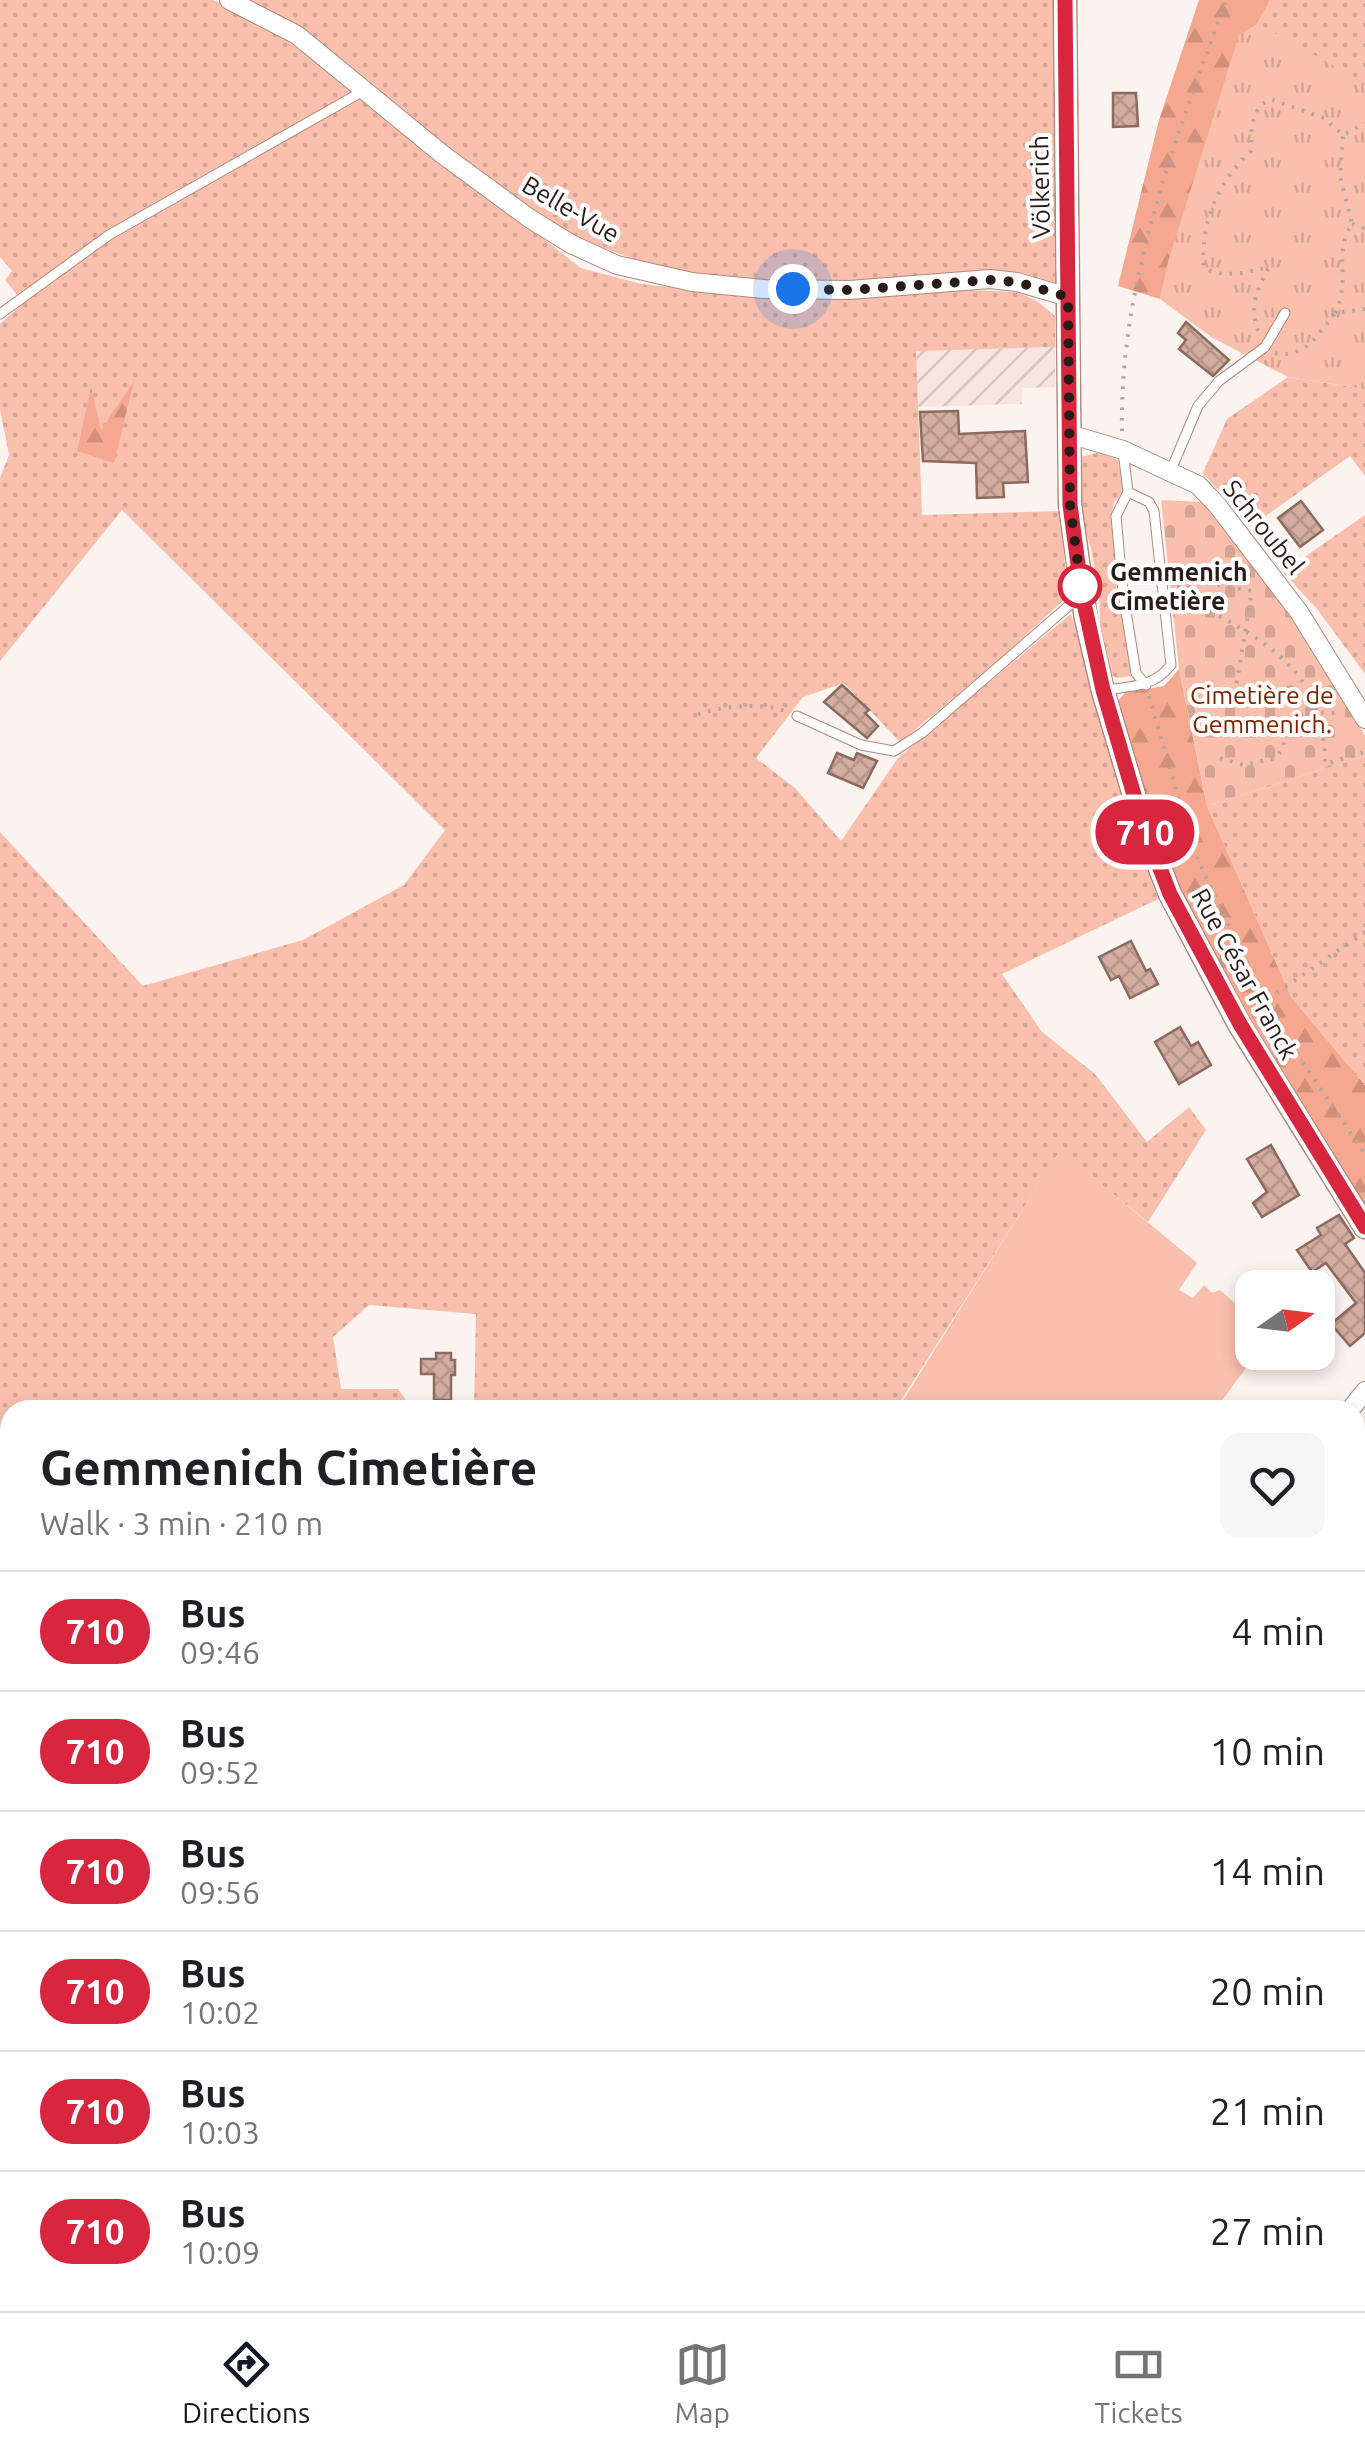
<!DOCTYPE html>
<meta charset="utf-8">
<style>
body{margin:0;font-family:Ubuntu,sans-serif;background:#f6f6f6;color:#202124;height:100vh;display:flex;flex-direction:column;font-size:38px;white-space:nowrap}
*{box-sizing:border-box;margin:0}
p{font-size:32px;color:#757577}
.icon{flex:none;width:55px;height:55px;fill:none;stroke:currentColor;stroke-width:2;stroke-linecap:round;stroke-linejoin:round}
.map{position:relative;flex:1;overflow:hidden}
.side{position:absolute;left:0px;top:1400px;width:1365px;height:912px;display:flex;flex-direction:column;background:#fff;border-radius:30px 30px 0 0;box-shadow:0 5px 15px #0003}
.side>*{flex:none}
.badge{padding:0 20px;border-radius:32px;font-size:35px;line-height:65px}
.needle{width:65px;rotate:76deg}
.buttons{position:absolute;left:1235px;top:1270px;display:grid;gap:20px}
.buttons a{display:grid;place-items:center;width:100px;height:100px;border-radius:20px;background:#fff;box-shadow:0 5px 15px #0003;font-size:50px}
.you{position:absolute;width:50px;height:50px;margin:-25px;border:8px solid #fff;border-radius:50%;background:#1a73e8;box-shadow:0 0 0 15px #1a73e833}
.map>.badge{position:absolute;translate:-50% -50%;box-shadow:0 0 0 5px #fff}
.round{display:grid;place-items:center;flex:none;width:105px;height:105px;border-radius:20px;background:#f6f6f6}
.overview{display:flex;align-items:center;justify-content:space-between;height:170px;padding:0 40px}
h1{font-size:48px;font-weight:600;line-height:75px}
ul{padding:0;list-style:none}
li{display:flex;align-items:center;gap:30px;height:120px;padding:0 40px;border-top:2px solid #e0e0e0}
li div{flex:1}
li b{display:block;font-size:38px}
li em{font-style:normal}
li .badge{min-width:110px;font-weight:700;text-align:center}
.tabs{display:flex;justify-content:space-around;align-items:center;height:140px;border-top:2px solid #e0e0e0;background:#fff;font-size:28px;color:#757577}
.tabs a{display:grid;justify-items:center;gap:5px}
.tabs .selected{color:#111827}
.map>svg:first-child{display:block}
.industrial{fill:url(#industrial-furrows)}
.grass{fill:url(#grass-dots)}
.forest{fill:url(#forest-firs)}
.cemetery{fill:url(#cemetery-stones)}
.park{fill:url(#park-tufts)}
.pitch{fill:#fac0ad}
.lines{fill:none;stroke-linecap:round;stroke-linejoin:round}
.stream{stroke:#d28870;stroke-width:5}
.building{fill:url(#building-cross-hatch);stroke:#8d6a5f;stroke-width:2.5}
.service-casing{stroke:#ae897d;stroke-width:11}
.minor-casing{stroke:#ae897d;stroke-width:20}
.tertiary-casing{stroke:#ae897d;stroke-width:22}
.secondary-casing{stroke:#ae897d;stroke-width:25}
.path{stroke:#b0a6a2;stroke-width:4;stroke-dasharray:2.5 8;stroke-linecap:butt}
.service{stroke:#fff;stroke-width:9}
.minor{stroke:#fff;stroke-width:18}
.tertiary{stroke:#fff;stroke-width:20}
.secondary{stroke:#fff;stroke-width:22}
.line-casing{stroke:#fff;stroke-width:22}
.line{stroke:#d7263d;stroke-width:15}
.walk{stroke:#291b16;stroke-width:10;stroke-dasharray:0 18}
.stop-dot{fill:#fff;stroke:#d7263d;stroke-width:5}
.labels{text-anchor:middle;stroke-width:8;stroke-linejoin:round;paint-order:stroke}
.street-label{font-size:25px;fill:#291b16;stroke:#fff}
.stop-label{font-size:25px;font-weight:bold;fill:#291b16;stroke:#fff;text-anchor:start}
.park-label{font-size:25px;fill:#7c2400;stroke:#fff}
</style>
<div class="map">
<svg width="1365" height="2311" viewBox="0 0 1365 2311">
<defs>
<pattern id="industrial-furrows" width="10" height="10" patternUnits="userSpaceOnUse" patternTransform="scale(2.5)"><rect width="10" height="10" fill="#f9e5df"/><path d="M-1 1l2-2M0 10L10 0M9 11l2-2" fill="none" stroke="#d5c4bf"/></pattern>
<pattern id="grass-dots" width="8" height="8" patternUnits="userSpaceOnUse" patternTransform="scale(2.5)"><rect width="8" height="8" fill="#fac0ad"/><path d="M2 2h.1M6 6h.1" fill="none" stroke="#d6a494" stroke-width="1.8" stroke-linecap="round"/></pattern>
<pattern id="forest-firs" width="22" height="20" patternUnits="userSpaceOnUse" patternTransform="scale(2.5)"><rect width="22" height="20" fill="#f5a88f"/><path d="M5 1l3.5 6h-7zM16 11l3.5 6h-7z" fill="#d2907b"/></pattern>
<pattern id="cemetery-stones" width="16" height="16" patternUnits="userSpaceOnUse" patternTransform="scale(2.5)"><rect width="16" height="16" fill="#fac0ad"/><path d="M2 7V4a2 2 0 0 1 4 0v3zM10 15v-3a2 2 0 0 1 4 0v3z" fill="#d6a494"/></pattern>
<pattern id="park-tufts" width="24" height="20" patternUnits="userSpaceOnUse" patternTransform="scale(2.5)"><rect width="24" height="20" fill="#fac0ad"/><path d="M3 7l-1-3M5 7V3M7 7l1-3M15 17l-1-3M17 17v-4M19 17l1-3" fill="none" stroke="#d6a494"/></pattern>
<pattern id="building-cross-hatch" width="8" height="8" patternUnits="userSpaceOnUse" patternTransform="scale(2.5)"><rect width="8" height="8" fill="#d3ada0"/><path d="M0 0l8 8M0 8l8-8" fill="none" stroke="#b59489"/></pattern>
</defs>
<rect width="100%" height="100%" fill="#fbf3f0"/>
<path class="industrial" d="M1055,347V387L1022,388V404L917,407L916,350Z"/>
<g class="grass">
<path d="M0,0H213C267,22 311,54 355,90L108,232L17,295L5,280L12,271L0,257Z"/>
<path d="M247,0H1054L1057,284L1008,275L856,284L730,278L658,268L563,233Z"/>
<path d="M1270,0H1365V83L1257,24Z"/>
<path d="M362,97L581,268L641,284L754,296L968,290L1017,292L1037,301L1055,316V347L916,351L922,515L1060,511L1068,596L997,662L900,742L844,683L803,697L756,758L795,788L841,841L898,758L1071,614L1127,812L1158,899L1002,974L1042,1032L1095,1074L1147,1142L1189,1107L1206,1130L1148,1222L1060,1151L895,1410H474L476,1314L369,1305L333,1337L341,1389H398L413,1410H10V1521H2L0,1544V832L143,986L303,940L404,885L445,830L122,510L0,661V478L9,455L0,409V324C101,230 242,164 362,97Z"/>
<path d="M1288,377L1365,389V476L1350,456L1250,527L1203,473L1227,419Z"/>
<path d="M1100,452L1118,460L1124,492L1114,502L1111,516L1132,676L1117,678L1111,675L1101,643L1099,594L1091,548L1080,514L1077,463L1081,457Z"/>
<path d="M1365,515V674L1317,609L1283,572Z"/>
<path d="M1365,756V1085L1291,997L1207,806Z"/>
<path d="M10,1750V2122L0,2112V1751Z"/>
<path d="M166,2302H772V2311H160Z"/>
</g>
<g class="forest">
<path d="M1199,0H1270L1257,24L1365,83V389L1339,384L1168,265L1160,299L1118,286L1159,120Z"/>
<path d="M134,381L114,463L77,451L91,387L101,430Z"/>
<path d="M1179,669L1207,806L1291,997L1365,1085V1204L1318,1136L1225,980L1169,871L1116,703L1125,693L1164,686Z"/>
<path d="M0,2112L10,2122V2302L166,2303L160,2311H0Z"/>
</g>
<path class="cemetery" d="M1161,500L1204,502L1269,585L1336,685L1365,736V756L1207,806L1179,669Z"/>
<path class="park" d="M1257,24L1365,83V389L1288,377L1211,337L1160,299L1168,262L1239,35Z"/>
<g class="pitch">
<path d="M1060,1150L1197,1263L1179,1290L1193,1298L1204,1285L1212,1293L1220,1290L1252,1318V1352L1257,1353L1215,1410H897Z"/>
<path d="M1355,1519L1365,1524V1888L1355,1882Z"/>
</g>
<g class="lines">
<path class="stream" d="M0,1511H10"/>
</g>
<g class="building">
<path d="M1113,93H1136L1138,126L1113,127Z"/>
<path d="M1186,322L1229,360L1213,376L1179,349L1186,340L1178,333Z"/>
<path d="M958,411L959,434L1025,431L1028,482L1003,483L1004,497L977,498L976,463L923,461L920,412Z"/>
<path d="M1301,501L1323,530L1300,547L1278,518Z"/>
<path d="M842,685L869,710L865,713L878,726L867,738L824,702Z"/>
<path d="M837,753L854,760L857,753L877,761L863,788L828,773Z"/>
<path d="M1131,941L1146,971L1150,969L1158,984L1130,998L1119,976L1111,980L1099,957Z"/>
<path d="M1180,1027L1191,1046L1198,1042L1211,1065L1179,1084L1155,1042Z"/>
<path d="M1271,1145L1299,1195L1262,1217L1253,1203L1267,1192L1247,1159Z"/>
<path d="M1339,1215L1354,1238L1345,1244L1365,1273V1333L1350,1346L1331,1324L1356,1303L1326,1263L1312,1272L1297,1250L1321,1235L1317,1228Z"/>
<path d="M436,1353H451V1360H455V1375H451V1400H434V1374H421V1359H436Z"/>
</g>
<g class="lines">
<defs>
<g id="service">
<path d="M0,314L109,235L365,90"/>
<path d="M1123,451L1128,492L1116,516L1123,593L1136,673L1146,685"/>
<path d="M1171,470L1198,406L1219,381L1265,347L1285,313"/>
<path d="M1106,690C1132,686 1154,687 1171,665L1154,511L1149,502L1128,492"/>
<path d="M797,716L861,745L894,751L922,733L1080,596"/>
<path d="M780,2302V2311"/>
</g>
<g id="minor">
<path d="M229,0L297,35L442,154L529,218L571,244L617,265L692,282L764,289L850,290L990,279L1017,282L1068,297"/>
<path d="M1069,434L1123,450L1198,485L1217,505L1299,612L1365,719"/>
<path d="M1350,1410L1365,1391"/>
<path d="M1355,2233H1365"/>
<path d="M1263,2302L1265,2311"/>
<path d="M532,2311L542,2302"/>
</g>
<g id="tertiary">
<path d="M0,1637H10"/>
<path d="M1355,1989L1365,1995"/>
</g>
<path id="secondary" d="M1065,0L1070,505L1086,619L1103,691L1142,822L1170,894L1239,1024L1365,1227"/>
</defs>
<use href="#service" class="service-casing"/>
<use href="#minor" class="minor-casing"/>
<use href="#tertiary" class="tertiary-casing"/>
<use href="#secondary" class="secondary-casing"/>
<g class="path">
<path d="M1352,224L1365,229"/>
<path d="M1335,313C1352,280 1332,256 1352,224L1340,176L1343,135"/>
<path d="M1258,331C1249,307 1257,289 1269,267C1246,272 1226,279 1204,268C1200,222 1218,182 1251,151C1252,129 1249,111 1270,99L1324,118L1343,135L1365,123"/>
<path d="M1275,353C1306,359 1318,334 1335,313L1365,309"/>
<path d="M1122,431C1119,282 1177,137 1226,0"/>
<path d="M1177,586L1193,580L1252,591L1234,699L1226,697"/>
<path d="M1219,616C1285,652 1324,684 1325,764L1364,752"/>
<path d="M1149,696L1194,851L1231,931L1293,1048L1365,1154"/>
<path d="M698,714C724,706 762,702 788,712"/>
<path d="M1220,758L1243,765L1276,758L1284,747L1282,724C1300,709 1319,713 1341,713"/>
<path d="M1268,999L1365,932"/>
<path d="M1355,1523L1365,1529"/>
</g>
<use href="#service" class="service"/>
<use href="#minor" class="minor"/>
<use href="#tertiary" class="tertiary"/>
<use href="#secondary" class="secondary"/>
</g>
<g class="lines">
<defs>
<path id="line" d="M1065,0L1070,505L1082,594L1103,690L1142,822L1170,894L1240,1024L1365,1227"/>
</defs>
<use href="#line" class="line-casing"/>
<use href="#line" class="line"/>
<path class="walk" d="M793,289L850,290L990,280L1017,282L1068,297L1070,505L1082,594L1080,586"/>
</g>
<circle class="stop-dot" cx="1080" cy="586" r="20"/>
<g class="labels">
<g class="street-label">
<text transform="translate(1040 187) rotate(-91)" y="9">Völkerich</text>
<text transform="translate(571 209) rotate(30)" y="9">Belle-Vue</text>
<text transform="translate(1264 527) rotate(51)" y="9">Schroubel</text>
<text transform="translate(1245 974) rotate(61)" y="9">Rue César Franck</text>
</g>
<g class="stop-label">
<text x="1110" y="581">Gemmenich<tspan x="1110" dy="29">Cimetière</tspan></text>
</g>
<g class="park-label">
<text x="1262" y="704">Cimetière de<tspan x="1262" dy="29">Gemmenich.</tspan></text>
</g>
</g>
</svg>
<div class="buttons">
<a><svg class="needle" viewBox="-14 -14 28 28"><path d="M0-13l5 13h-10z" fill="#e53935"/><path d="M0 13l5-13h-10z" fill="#757577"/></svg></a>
</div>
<div class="you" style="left:793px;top:289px"></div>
<b class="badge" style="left:1145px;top:832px;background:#d7263d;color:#fff">710</b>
<section class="side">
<div class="overview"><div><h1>Gemmenich Cimetière</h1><p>Walk · 3 min · 210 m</p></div><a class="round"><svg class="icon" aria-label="heart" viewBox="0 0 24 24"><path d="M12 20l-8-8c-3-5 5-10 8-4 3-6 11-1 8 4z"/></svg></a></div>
<ul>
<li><span class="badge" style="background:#d7263d;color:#fff">710</span><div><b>Bus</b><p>09:46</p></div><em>4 min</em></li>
<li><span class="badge" style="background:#d7263d;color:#fff">710</span><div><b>Bus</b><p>09:52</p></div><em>10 min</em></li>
<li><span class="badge" style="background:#d7263d;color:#fff">710</span><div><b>Bus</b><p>09:56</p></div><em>14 min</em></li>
<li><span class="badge" style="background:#d7263d;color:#fff">710</span><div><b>Bus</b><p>10:02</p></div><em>20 min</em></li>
<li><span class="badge" style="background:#d7263d;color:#fff">710</span><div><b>Bus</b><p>10:03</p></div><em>21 min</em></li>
<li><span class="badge" style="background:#d7263d;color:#fff">710</span><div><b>Bus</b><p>10:09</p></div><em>27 min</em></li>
</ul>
</section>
</div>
<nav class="tabs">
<a class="selected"><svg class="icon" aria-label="directions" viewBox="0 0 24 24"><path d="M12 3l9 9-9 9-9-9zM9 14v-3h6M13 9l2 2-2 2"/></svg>Directions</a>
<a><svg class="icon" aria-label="map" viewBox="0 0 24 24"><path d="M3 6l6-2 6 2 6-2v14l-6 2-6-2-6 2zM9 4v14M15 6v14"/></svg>Map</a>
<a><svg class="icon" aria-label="tickets" viewBox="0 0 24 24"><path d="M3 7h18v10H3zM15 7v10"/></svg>Tickets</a>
</nav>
